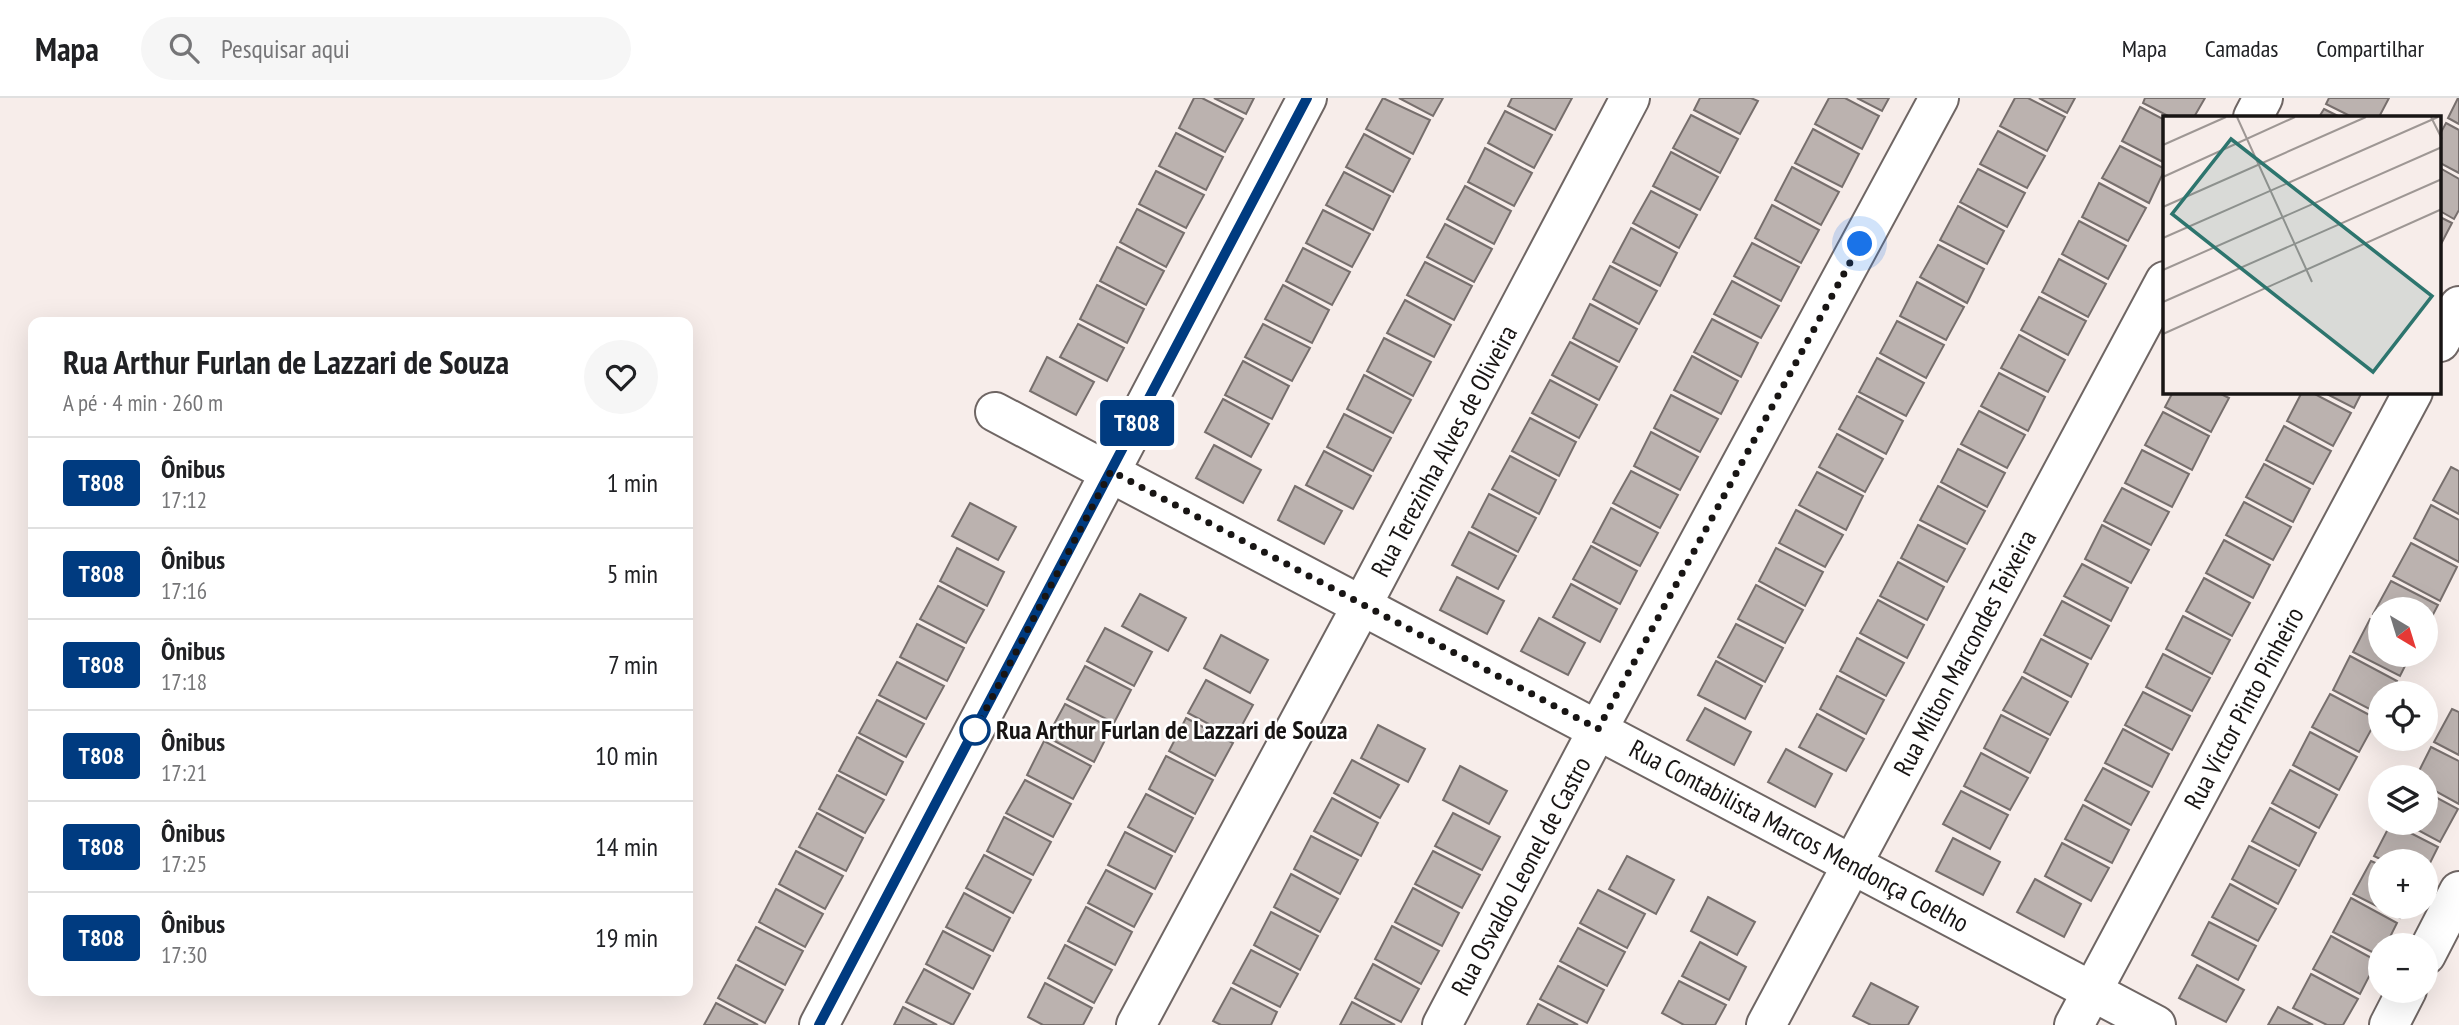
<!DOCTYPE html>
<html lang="pt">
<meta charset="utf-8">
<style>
body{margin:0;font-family:"PT Sans Narrow",sans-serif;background:#f6f6f6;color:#202124;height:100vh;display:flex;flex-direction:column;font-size:26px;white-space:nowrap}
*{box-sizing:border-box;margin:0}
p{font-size:23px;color:#757577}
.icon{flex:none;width:38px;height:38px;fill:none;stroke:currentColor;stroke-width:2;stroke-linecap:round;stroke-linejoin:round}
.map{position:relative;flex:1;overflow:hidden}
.sheet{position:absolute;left:28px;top:219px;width:665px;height:679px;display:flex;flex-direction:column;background:#fff;border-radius:14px;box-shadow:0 7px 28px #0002}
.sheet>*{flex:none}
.badge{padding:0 14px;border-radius:5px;font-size:24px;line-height:46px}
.needle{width:46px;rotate:142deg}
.controls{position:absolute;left:2368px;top:499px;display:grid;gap:14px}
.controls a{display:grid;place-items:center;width:70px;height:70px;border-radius:50%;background:#fff;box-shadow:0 7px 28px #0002;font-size:35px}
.you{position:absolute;width:35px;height:35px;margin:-18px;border:5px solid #fff;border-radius:50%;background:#1a73e8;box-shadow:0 0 0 10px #1a73e833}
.map>.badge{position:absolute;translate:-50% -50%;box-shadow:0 0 0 4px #fff}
.round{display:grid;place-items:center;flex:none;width:74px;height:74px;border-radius:37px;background:#f6f6f6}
.summary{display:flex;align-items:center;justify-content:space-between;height:119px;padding:0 35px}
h1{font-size:33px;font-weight:600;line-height:52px}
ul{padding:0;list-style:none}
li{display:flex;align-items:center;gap:21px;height:91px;padding:0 35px;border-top:2px solid #e0e0e0}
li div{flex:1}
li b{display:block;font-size:26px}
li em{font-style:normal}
li .badge{min-width:77px;font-weight:700;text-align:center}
header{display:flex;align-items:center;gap:42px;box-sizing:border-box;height:98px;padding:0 35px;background:#fff;border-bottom:2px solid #e0e0e0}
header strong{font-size:33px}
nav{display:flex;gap:38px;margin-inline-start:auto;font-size:24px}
.search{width:490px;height:63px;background:#f6f6f6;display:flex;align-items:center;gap:18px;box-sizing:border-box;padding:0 24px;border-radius:38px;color:#757577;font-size:26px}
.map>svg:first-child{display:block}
.building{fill:#bbb2af;stroke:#776f6d;stroke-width:2}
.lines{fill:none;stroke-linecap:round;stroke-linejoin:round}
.minor-casing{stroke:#6f6664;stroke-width:42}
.minor{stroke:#fff;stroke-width:38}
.line-casing{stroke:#fff;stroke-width:16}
.line{stroke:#003b80;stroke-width:10}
.walk{stroke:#181514;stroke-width:7;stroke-dasharray:0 12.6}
.stop-dot{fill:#fff;stroke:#003b80;stroke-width:3.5}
.labels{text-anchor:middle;stroke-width:5;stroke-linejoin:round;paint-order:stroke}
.street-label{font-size:26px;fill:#181514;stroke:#fff}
.stop-label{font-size:26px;font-weight:bold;fill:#181514;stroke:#fff;text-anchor:start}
.inset-road{fill:none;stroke:#9e9794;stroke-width:2}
.view{fill:#2d756e;fill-opacity:0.15;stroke:#2d756e;stroke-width:3.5}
.inset-edge{fill:none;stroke:#181514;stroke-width:3.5}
</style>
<header>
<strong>Mapa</strong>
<div class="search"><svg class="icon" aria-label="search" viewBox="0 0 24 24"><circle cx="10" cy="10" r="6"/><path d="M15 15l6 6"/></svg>Pesquisar aqui</div>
<nav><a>Mapa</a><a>Camadas</a><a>Compartilhar</a></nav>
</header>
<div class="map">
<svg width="2459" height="927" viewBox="0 0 2459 927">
<rect width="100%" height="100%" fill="#f7edea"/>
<g class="building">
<path d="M1194,0H1202L1243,21L1225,54L1179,30Z"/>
<path d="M1214,0H1254L1246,16Z"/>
<path d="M1383,0L1430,22L1413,56L1366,31Z"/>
<path d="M1399,0H1443L1433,18Z"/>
<path d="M1512,0H1572L1555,32L1508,8Z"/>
<path d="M1700,0H1751L1758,3L1740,36L1694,12Z"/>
<path d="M1829,0H1845L1879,18L1862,51L1815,26Z"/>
<path d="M1857,0H1889L1882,13Z"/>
<path d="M2015,0H2028L2065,19L2047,53L2000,28Z"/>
<path d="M2039,0H2075L2067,15Z"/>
<path d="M2145,0H2205L2194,19H2170L2143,5Z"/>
<path d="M2329,0H2389L2379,19H2352L2326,6Z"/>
<path d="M2458,0H2459V26L2448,20Z"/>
<path d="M2140,9L2165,22V65L2122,43Z"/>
<path d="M2324,11L2340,19H2319Z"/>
<path d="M1505,13L1552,37L1534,70L1488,45Z"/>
<path d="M1691,17L1738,41L1720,75L1673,50Z"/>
<path d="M2446,25L2459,32V75L2440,65V36Z"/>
<path d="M1813,31L1859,56L1842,89L1795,65Z"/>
<path d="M1998,33L2045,58L2027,90L1980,66Z"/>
<path d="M1176,35L1223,59L1206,92L1159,68Z"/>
<path d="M1364,36L1410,61L1393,94L1346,69Z"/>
<path d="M2120,48L2165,71L2149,105L2102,80Z"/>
<path d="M1485,50L1532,75L1514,108L1468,84Z"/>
<path d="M1671,54L1718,79L1700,112L1653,88Z"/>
<path d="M1792,69L1839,94L1821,127L1775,102Z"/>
<path d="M2440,70L2459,81V112L2454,121L2440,113Z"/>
<path d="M1978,71L2025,95L2007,129L1960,104Z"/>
<path d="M1156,73L1204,97L1186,130L1139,106Z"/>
<path d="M1344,74L1390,98L1373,132L1326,107Z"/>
<path d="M2099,85L2146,110L2128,143L2082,119Z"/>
<path d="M1465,88L1511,113L1494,146L1447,121Z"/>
<path d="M1651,93L1697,117L1679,150L1633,125Z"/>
<path d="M1772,107L1819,132L1801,165L1755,140Z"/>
<path d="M1958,108L2004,133L1987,166L1940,142Z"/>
<path d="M1137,111L1184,135L1166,169L1120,144Z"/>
<path d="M1323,112L1370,136L1352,169L1306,145Z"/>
<path d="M2440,119L2452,125L2440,148Z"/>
<path d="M2079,123L2126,148L2108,181L2062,156Z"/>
<path d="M1445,126L1492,151L1474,184L1427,159Z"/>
<path d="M1631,130L1677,155L1660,188L1613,164Z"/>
<path d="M1752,145L1799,169L1781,203L1734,178Z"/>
<path d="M1938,147L1984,171L1967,205L1920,179Z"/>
<path d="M1117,149L1164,173L1146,207L1100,183Z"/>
<path d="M1303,150L1350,174L1332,207L1286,183Z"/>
<path d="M2059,161L2106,186L2088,219L2042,194Z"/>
<path d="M1425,164L1472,188L1454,222L1407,197Z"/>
<path d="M1610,168L1657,193L1639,226L1593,201Z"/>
<path d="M1732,183L1779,208L1761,240L1714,216Z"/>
<path d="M1917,184L1964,209L1946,242L1900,218Z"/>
<path d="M1097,187L1144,211L1127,245L1080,221Z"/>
<path d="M1283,187L1329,212L1312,245L1265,221Z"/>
<path d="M2039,199L2086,223L2068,257L2021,232Z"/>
<path d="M1405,202L1451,227L1434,259L1387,235Z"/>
<path d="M1590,206L1637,231L1619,264L1573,240Z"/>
<path d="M1712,221L1758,245L1741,279L1694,254Z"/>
<path d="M1897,223L1944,247L1926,280L1880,255Z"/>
<path d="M1078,226L1124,250L1107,283L1060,259Z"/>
<path d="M1263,226L1310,250L1292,283L1245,259Z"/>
<path d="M2019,237L2065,262L2048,294L2001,270Z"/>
<path d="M1384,240L1431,264L1413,298L1367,273Z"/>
<path d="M1570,244L1617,269L1599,302L1552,277Z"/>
<path d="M1692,258L1738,283L1721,316L1674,292Z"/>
<path d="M1047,259L1094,284L1076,317L1030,293Z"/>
<path d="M1877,260L1924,285L1906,318L1859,294Z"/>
<path d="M1243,263L1289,288L1272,321L1225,297Z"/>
<path d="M1999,275L2045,299L2028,333L1981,308Z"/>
<path d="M1364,277L1411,302L1393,335L1347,311Z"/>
<path d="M1550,282L1597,307L1579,340L1532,315Z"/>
<path d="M2173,294H2217L2229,300L2211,334L2165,309Z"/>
<path d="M2302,294H2311L2351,315L2333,348L2287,323Z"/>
<path d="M2323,294H2362L2354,310Z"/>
<path d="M1671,297L1718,321L1700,354L1654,330Z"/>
<path d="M1857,298L1903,323L1886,356L1839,331Z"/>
<path d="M1223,301L1269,326L1251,359L1205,334Z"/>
<path d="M1979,313L2025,337L2007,370L1961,346Z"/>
<path d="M2163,314L2209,338L2192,372L2145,347Z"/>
<path d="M1344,316L1391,340L1373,373L1327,349Z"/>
<path d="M1530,320L1576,344L1559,378L1512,353Z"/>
<path d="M2284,328L2331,353L2313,386L2266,362Z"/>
<path d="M1651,334L1698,359L1680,392L1634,368Z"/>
<path d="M1837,336L1883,361L1865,394L1819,369Z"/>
<path d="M1214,347L1261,372L1243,405L1196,380Z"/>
<path d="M1958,351L2005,375L1987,409L1941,384Z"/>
<path d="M2142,352L2189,376L2172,409L2125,385Z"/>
<path d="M1324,353L1371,378L1353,411L1306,387Z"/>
<path d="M1510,358L1556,382L1539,416L1492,391Z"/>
<path d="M2264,366L2310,391L2293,424L2246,399Z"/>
<path d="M2451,369L2459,373V416L2433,402Z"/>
<path d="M1631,373L1678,397L1660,430L1613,405Z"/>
<path d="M1817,374L1863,398L1846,432L1799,407Z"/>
<path d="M1295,388L1342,413L1324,446L1278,422Z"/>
<path d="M1938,388L1985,413L1967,446L1920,422Z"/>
<path d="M2122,390L2169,414L2151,447L2104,423Z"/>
<path d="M1489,396L1536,420L1518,454L1472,429Z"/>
<path d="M2244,404L2291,429L2273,462L2226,437Z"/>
<path d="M970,405L1016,429L998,462L952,438Z"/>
<path d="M2431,407L2459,422V464L2414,440Z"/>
<path d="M1611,410L1658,435L1640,468L1593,444Z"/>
<path d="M1796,412L1843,437L1825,469L1779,445Z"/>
<path d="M1918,427L1965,451L1947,484L1901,460Z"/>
<path d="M2102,427L2149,452L2131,485L2085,461Z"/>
<path d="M1469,434L1516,458L1498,491L1452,467Z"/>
<path d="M2224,442L2270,467L2253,500L2206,475Z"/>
<path d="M2411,445L2457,469L2440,503L2393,478Z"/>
<path d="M1591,448L1637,473L1620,506L1573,481Z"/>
<path d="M957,450L1004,474L987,508L940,483Z"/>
<path d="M1776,450L1823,474L1805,508L1759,483Z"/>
<path d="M1898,464L1944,489L1927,522L1880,498Z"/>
<path d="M2082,466L2128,490L2111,523L2064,498Z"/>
<path d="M1457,479L1504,503L1487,536L1440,512Z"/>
<path d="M2204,480L2250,505L2232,538L2186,513Z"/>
<path d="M2391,483L2438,507L2426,530V511H2380V520L2373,516Z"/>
<path d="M1571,486L1617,511L1600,544L1553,519Z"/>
<path d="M1756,487L1803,512L1785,545L1738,521Z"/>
<path d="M938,488L984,512L966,545L920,521Z"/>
<path d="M1140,496L1186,520L1168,553L1122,528Z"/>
<path d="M1878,502L1924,527L1907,560L1860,535Z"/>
<path d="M2062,503L2109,528L2091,561L2044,537Z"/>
<path d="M2183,518L2230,542L2212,576L2166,551Z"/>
<path d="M1539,520L1585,545L1568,577L1521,553Z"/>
<path d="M2370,521L2380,526V556H2411L2400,578L2353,554Z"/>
<path d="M917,526L964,550L947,583L900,559Z"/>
<path d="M1736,526L1783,550L1765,584L1718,559Z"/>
<path d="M1105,530L1152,554L1134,588L1087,563Z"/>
<path d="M1221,537L1268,562L1250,595L1204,570Z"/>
<path d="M1857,540L1904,565L1886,598L1840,573Z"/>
<path d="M2041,541L2088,566L2071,599L2024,574Z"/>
<path d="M2163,556L2210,580L2192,613L2146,589Z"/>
<path d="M2350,558L2397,583L2391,595H2380L2379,616L2333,592Z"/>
<path d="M1716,563L1762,588L1745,621L1698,597Z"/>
<path d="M897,564L944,588L926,621L879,597Z"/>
<path d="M1085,568L1131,592L1114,625L1067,601Z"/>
<path d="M1837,578L1884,602L1866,636L1820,611Z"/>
<path d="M2022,579L2068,604L2050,637L2003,612Z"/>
<path d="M1206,582L1253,607L1235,640L1188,615Z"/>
<path d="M2143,594L2190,618L2172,652L2125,627Z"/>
<path d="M2330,596L2377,621L2359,654L2312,629Z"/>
<path d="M877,602L924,626L906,659L859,635Z"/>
<path d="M1065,606L1111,630L1094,664L1047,639Z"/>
<path d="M1705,610L1751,634L1734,667L1687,642Z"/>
<path d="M2452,611L2459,614V657L2434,644Z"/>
<path d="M1817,616L1864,641L1846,673L1799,649Z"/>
<path d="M2001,617L2048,641L2030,675L1984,650Z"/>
<path d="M1186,620L1233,645L1215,678L1169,653Z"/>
<path d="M1378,627L1425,651L1408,684L1361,660Z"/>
<path d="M2123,631L2169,656L2152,689L2105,665Z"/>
<path d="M2310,634L2357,659L2339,692L2293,667Z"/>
<path d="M857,639L903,664L886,697L839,673Z"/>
<path d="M1044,643L1091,668L1073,701L1027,677Z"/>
<path d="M2431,649L2459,663V706L2426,688V679H2416Z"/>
<path d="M1786,651L1832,676L1815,709L1768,684Z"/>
<path d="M1981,655L2028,680L2010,712L1964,688Z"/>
<path d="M1166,658L1213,682L1195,716L1149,691Z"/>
<path d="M1352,662L1399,687L1380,720L1334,695Z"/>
<path d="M1460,668L1507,693L1489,726L1443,702Z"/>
<path d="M2103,670L2149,694L2131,727L2085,702Z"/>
<path d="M2290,672L2337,697L2319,730L2272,705Z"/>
<path d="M837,677L884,702L865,735L819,711Z"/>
<path d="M1025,682L1071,706L1053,739L1006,715Z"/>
<path d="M1961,693L2008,717L1990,751L1943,726Z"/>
<path d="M2426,694L2458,711L2440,744L2403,724H2426Z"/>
<path d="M1146,696L1193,720L1175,754L1128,729Z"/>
<path d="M1332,700L1378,725L1361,758L1314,733Z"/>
<path d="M2083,707L2129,732L2112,765L2065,741Z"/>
<path d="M2270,710L2316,735L2299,768L2252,743Z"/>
<path d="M817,715L863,740L846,773L799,749Z"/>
<path d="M1453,715L1500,739L1482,772L1435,748Z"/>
<path d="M1004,719L1051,744L1033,777L987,753Z"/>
<path d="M2391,725L2438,749L2426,773V763H2384L2374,758Z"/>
<path d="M1125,734L1172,758L1155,791L1108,767Z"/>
<path d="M1311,738L1358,762L1340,796L1294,771Z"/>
<path d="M1953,740L2000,764L1983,797L1936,773Z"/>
<path d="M2062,745L2109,770L2091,803L2045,778Z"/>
<path d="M2249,748L2296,772L2278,806L2232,781Z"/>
<path d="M796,753L843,778L825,811L779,786Z"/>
<path d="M1433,753L1480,777L1462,810L1415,786Z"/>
<path d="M984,757L1031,782L1013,815L966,790Z"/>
<path d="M1627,758L1674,782L1656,816L1609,791Z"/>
<path d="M2371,763L2380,767V808H2406L2400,820L2353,796Z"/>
<path d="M1106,772L1152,796L1134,829L1088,805Z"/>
<path d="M1291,776L1338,801L1320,834L1274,809Z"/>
<path d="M2035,781L2081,806L2064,839L2017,814Z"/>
<path d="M2230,786L2276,811L2258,843L2212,819Z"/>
<path d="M1413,790L1459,815L1442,848L1395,824Z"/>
<path d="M776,791L823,816L805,849L759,824Z"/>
<path d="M1598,792L1645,816L1627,850L1580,825Z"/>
<path d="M964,795L1010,820L993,853L946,829Z"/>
<path d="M1708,799L1755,824L1737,857L1691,833Z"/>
<path d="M2351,800L2397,825L2386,847H2380V858L2333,834Z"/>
<path d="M1086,809L1132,834L1115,867L1068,843Z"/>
<path d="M1271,814L1318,838L1300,872L1254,847Z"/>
<path d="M2209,824L2256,848L2238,882L2192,857Z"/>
<path d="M1392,828L1439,853L1421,886L1375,861Z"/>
<path d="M756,829L803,853L785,887L738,862Z"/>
<path d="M1578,830L1625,854L1607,888L1560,863Z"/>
<path d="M943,833L990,858L973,891L926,866Z"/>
<path d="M2331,838L2377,863L2360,896L2313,871Z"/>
<path d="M1700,844L1746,869L1729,902L1682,878Z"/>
<path d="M1065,847L1112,872L1094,905L1048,880Z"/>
<path d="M1251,852L1298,876L1280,909L1233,885Z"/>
<path d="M1373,866L1419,891L1401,924L1355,900Z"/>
<path d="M736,867L783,892L765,925L718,900Z"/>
<path d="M2197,867L2244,892L2226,924L2179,900Z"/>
<path d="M1558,868L1604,892L1587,925L1540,901Z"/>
<path d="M924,871L970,896L953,927L906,904Z"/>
<path d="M2311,876L2358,901L2343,927H2327L2293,910Z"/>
<path d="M1679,883L1726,907L1715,927H1684L1662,915Z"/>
<path d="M1045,885L1092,910L1083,927H1043L1028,919Z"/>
<path d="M1871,885L1918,909L1908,927H1871L1853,918Z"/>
<path d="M1231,890L1277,914L1271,927H1221L1213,923Z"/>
<path d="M1352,904L1395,927H1340Z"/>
<path d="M716,905L758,927H704Z"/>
<path d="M1538,906L1578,927H1527Z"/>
<path d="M903,909L937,927H894Z"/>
<path d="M2278,909L2313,927H2268Z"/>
</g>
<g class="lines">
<defs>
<g id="minor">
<path d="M2253,19L2263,0"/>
<path d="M2440,244L2459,208"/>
<path d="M995,314L2156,927"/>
<path d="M2426,857L2459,793"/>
<path d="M819,927L1307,0"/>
<path d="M1136,927L1362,507L1630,0"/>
<path d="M1442,927L1598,631L1939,0"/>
<path d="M1766,927L2165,183"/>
<path d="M2074,927L2413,294"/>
<path d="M2389,927L2407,892"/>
</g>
</defs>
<use href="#minor" class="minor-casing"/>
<use href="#minor" class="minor"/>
</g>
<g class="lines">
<defs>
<path id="line" d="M819,927L1307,0"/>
</defs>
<use href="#line" class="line-casing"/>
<use href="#line" class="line"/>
<path class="walk" d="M975,632L1111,373L1598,631L1860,146"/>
</g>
<circle class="stop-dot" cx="975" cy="632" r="14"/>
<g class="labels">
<g class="street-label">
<text transform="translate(1444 353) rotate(-62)" y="9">Rua Terezinha Alves de Oliveira</text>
<text transform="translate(1965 555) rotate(-62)" y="9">Rua Milton Marcondes Teixeira</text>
<text transform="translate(2244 610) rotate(-62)" y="9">Rua Victor Pinto Pinheiro</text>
<text transform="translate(1799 738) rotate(28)" y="9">Rua Contabilista Marcos Mendonça Coelho</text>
<text transform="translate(1521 778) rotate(-62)" y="9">Rua Osvaldo Leonel de Castro</text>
</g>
<g class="stop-label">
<text x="996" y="641">Rua Arthur Furlan de Lazzari de Souza</text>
</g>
</g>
<g transform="translate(2163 18)">
<rect width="278" height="278" fill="#f7edea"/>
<path class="inset-road" d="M74,1L149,166M268,1L279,23M0,29L63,1M0,61L132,1M0,91L203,1M0,122L275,1M0,154L279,31M0,186L279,63M0,218L279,93"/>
<path class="view" d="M68,23L269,180L210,256L9,98Z"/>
<rect width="278" height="278" class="inset-edge"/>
</g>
</svg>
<div class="controls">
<a><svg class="needle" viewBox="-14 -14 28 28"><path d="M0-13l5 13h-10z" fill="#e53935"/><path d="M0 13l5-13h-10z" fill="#757577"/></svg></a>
<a><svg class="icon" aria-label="locate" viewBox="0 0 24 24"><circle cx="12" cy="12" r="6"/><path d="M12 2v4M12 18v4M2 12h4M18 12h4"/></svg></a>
<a><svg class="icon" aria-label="layers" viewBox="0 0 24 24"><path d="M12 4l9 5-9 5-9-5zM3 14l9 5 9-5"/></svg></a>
<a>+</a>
<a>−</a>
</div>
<div class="you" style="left:1860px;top:146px"></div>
<b class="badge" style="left:1137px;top:325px;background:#003b80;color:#fff">T808</b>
<section class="sheet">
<div class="summary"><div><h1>Rua Arthur Furlan de Lazzari de Souza</h1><p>A pé · 4 min · 260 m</p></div><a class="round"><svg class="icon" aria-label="heart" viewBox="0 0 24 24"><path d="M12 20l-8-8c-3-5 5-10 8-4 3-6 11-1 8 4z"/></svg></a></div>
<ul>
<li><span class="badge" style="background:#003b80;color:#fff">T808</span><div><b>Ônibus</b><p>17:12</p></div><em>1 min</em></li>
<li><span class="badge" style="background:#003b80;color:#fff">T808</span><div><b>Ônibus</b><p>17:16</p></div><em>5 min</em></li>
<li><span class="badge" style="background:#003b80;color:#fff">T808</span><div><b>Ônibus</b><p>17:18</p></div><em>7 min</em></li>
<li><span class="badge" style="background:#003b80;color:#fff">T808</span><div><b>Ônibus</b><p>17:21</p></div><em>10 min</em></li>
<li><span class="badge" style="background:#003b80;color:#fff">T808</span><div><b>Ônibus</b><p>17:25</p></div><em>14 min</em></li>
<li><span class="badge" style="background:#003b80;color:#fff">T808</span><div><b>Ônibus</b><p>17:30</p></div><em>19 min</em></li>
</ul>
</section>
</div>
